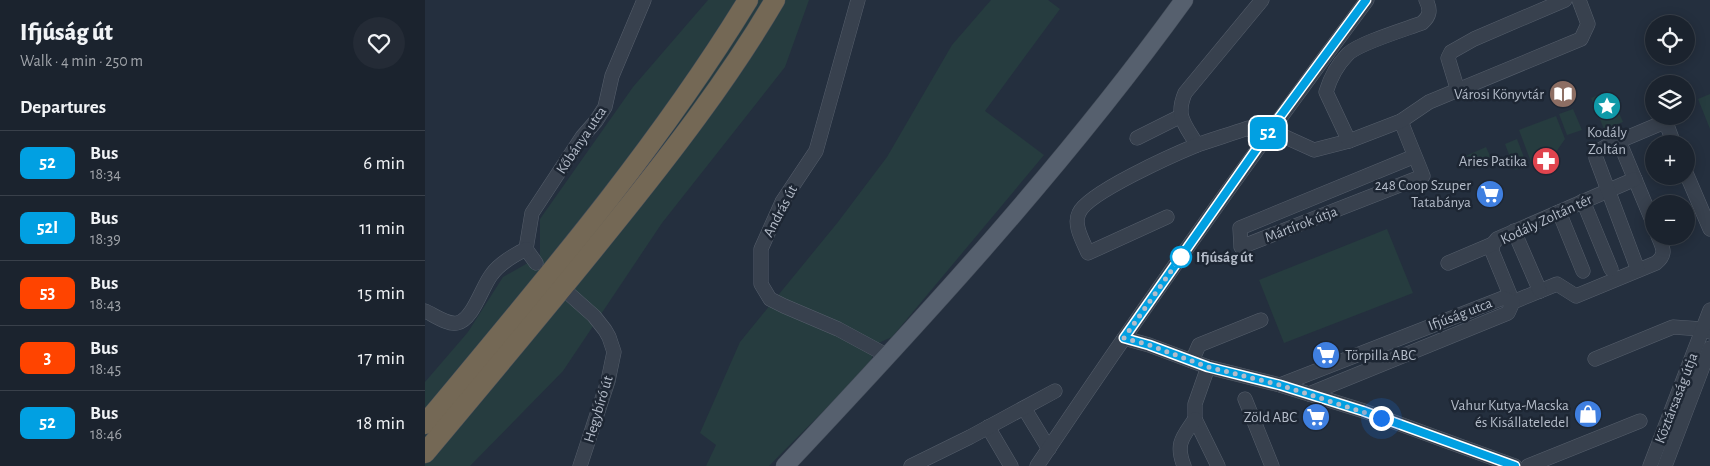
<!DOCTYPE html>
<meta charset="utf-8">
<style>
body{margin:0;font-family:"Alegreya Sans",sans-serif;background:#242b36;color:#f1f3f6;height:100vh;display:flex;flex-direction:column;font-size:19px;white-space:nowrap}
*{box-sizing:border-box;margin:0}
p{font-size:16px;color:#a0a4aa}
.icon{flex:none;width:28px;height:28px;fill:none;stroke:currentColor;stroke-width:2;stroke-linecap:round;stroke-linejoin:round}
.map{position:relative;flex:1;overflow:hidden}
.side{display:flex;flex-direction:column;background:#1b232e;width:425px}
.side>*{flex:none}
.badge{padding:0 10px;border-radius:8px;font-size:18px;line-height:32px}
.controls{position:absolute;left:1220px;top:15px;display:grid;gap:10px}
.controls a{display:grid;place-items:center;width:50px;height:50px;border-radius:50%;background:#1b232e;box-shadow:0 2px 12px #0003,0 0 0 1px #39404a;font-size:25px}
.you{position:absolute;width:25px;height:25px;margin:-12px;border:4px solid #fff;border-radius:50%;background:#1a73e8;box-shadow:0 0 0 8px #1a73e833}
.map>.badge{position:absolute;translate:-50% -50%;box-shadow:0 0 0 2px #fff}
h2{padding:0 20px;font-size:19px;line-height:45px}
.round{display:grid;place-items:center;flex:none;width:52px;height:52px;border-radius:26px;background:#242b36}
.headline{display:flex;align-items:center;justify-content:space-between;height:85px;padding:0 20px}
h1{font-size:24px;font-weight:800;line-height:38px}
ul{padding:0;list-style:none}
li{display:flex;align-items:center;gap:15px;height:65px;padding:0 20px;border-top:1px solid #39404a}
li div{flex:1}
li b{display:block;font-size:19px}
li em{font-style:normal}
li .badge{min-width:55px;font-weight:700;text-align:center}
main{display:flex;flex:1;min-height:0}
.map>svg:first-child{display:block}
.green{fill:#263c3f}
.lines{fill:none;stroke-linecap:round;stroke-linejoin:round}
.minor-casing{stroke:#565f6c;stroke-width:15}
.major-casing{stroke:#414a57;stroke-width:19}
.highway-casing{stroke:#434c59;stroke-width:21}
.minor{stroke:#38414e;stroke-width:14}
.major{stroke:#56606e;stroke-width:18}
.highway{stroke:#746855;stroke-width:20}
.line-casing{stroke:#fff;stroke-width:11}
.line{stroke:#01a0e2;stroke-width:8}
.walk{stroke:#b4bcc9;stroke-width:5;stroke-dasharray:0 9}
.stop-dot{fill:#fff;stroke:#01a0e2;stroke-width:2.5}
.labels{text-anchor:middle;stroke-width:5;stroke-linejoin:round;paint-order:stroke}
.poi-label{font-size:15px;fill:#b4bcc9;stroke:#1d2633;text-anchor:end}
.street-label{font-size:15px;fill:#b4bcc9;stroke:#1d2633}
.stop-label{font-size:15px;font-weight:bold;fill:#b4bcc9;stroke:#1d2633;text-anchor:start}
</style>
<main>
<section class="side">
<div class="headline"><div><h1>Ifjúság út</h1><p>Walk · 4 min · 250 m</p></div><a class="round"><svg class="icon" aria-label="heart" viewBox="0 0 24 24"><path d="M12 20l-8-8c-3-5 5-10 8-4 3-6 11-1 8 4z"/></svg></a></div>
<h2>Departures</h2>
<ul>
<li><span class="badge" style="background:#01a0e2;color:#fff">52</span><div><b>Bus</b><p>18:34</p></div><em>6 min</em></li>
<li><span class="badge" style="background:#01a0e2;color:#fff">52I</span><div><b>Bus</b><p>18:39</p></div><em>11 min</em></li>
<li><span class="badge" style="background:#f40;color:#fff">53</span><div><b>Bus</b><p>18:43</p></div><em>15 min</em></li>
<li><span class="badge" style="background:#f40;color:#fff">3</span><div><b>Bus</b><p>18:45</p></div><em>17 min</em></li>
<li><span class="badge" style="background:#01a0e2;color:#fff">52</span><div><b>Bus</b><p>18:46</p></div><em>18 min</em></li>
</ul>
</section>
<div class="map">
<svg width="1285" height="466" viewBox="0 0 1285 466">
<rect width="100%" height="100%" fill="#242f3e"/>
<g class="green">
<path d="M283,0H384L360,67L237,223L138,371L45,466H0V382L43,332L78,277L115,256V219L208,87Z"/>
<path d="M566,0H623L635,9L560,111L619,155L467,337L451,344L445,364L344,466H281L291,445L275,433L315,342L413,222L462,157L527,45Z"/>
<path d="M1186,90L1181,96L1180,104L1185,111L1194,113L1198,122L1179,129L1166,98Z"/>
<path d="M1285,94V129L1273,99Z"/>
<path d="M1148,109L1157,130L1142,135L1134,114Z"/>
<path d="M1131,116L1140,139L1131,152L1106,162L1094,130Z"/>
<path d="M1092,139L1102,165L1090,170L1080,144Z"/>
<path d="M1061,147L1066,158L1041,168L1036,158Z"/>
<path d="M962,229L988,293L859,343L834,280Z"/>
</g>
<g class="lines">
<defs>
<g id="minor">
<path d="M433,0L391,151L357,202L336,249V284L345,299L359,306L413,329L463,356"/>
<path d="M1033,91L1023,58L1026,52L1049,39L1140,0"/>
<path d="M976,121C983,140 991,158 998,176L816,247L815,228L990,156"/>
<path d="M845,130L889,150L924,141L976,121L1004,102L1156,39L1163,24L1154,0"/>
<path d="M712,138L756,116"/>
<path d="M924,141L901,92C905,79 913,64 922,55C931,44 981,29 997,23C1005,16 1006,10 1001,0"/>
<path d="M1194,141L1229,225"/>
<path d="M772,145C760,124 750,117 760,93L837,0"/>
<path d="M1261,173L1285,229"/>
<path d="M1210,179L1072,239L1068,244L1067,251L1088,302L1132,284L1151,296L1231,263C1242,254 1238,248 1233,236"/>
<path d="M1158,201L1186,269"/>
<path d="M1134,212L1158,271"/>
<path d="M742,217L663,253C658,241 648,225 654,213C662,193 750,154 772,145C789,139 806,134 823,128L839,139"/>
<path d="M1089,231L1115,291"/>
<path d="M101,249L107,213L157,137L171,121L180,107L187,76L219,0"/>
<path d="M101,249L111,263"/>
<path d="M1023,263L1068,244"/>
<path d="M1213,270L1171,158L1173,151L1180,147L1237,123L1243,128L1249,144"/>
<path d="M142,292L169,316L180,330L184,337L189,352L183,381L155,466"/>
<path d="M0,311C9,315 23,325 32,323C48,320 57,286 67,274C75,263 89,255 101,249"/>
<path d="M699,338L724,345L783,367L855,385L939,411L1090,466"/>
<path d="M1170,359L1248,327L1277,329L1285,332"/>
<path d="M767,361L774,345L836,320"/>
<path d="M783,367L770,404V419L793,466"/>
<path d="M855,385L1078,298L1088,302L1083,313L884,394"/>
<path d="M820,399L847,466"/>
<path d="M599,408L624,449"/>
<path d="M563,427L586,466"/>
<path d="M486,466L545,437L630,391"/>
<path d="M612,466C718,308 828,153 942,0"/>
<path d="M759,466C750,443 758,437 770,419"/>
<path d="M1103,466L1215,421"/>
<path d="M1225,466L1285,310"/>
<path d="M1240,466L1285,348"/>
</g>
<path id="major" d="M360,466C500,317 639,166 759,0"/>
<g id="highway">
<path d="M0,424C114,287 230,152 323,0"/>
<path d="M0,453C63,378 125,304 186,228C245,155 303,80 350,0"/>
</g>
</defs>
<use href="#minor" class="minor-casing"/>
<use href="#major" class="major-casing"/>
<use href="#highway" class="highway-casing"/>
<use href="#minor" class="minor"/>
<use href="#major" class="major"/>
<use href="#highway" class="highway"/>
</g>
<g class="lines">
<defs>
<path id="line" d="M941,0L845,130L699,338L724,345L783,367L855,385L938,411L1090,466"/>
</defs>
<use href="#line" class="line-casing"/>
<use href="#line" class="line"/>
<path class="walk" d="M756,257L699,338L724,345L783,367L855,385L956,418"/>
</g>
<defs>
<symbol id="library-disc" viewBox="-11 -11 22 22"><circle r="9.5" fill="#8d6e63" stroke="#1d2633"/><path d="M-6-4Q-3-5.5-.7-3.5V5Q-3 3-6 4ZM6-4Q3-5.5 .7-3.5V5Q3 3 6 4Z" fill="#fff"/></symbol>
<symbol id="sight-disc" viewBox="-11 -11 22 22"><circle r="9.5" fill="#0f9aa8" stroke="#1d2633"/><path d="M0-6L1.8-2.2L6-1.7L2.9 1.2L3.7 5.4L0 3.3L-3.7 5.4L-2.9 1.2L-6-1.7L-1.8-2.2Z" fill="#fff"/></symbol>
<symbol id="pharmacy-disc" viewBox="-11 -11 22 22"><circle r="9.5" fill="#e0444e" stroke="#1d2633"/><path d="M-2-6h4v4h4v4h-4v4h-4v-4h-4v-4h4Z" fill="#fff"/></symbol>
<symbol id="supermarket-disc" viewBox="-11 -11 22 22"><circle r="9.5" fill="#3f7fe0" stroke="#1d2633"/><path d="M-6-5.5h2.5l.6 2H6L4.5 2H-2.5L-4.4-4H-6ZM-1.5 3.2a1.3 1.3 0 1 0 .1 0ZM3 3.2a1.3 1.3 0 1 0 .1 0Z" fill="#fff"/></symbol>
<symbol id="shop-disc" viewBox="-11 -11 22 22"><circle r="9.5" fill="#3f7fe0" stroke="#1d2633"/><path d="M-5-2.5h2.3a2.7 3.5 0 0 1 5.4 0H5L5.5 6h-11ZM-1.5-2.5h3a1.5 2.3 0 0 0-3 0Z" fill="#fff"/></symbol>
</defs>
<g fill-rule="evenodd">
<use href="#library-disc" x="1122" y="78" width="32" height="32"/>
<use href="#sight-disc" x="1166" y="90" width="32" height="32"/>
<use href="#pharmacy-disc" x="1105" y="145" width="32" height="32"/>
<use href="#supermarket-disc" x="1049" y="178" width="32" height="32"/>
<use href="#supermarket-disc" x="885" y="339" width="32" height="32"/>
<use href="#shop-disc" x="1147" y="398" width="32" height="32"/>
<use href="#supermarket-disc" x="875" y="401" width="32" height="32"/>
</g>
<circle class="stop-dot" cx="756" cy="257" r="10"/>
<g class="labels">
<g class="poi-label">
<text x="1119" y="99">Városi Könyvtár</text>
<text x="1182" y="137" text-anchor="middle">Kodály<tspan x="1182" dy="17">Zoltán</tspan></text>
<text x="1102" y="166">Aries Patika</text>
<text x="1046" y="190">248 Coop Szuper<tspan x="1046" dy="17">Tatabánya</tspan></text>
<text x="920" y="360" text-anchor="start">Törpilla ABC</text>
<text x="1144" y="410">Vahur Kutya-Macska<tspan x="1144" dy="17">és Kisállateledel</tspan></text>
<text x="872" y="422">Zöld ABC</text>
</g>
<g class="street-label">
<text transform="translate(156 140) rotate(-56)" y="5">Kőbánya utca</text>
<text transform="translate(355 211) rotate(-62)" y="5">András út</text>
<text transform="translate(1121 219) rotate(-25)" y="5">Kodály Zoltán tér</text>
<text transform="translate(876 224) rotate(-21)" y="5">Mártírok útja</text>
<text transform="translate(1035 314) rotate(-21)" y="5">Ifjúság utca</text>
<text transform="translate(1251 398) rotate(-69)" y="5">Köztársaság útja</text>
<text transform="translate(173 409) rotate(-73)" y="5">Hegybíró út</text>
</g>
<g class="stop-label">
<text x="771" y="262">Ifjúság út</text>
</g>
</g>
</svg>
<div class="controls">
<a><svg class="icon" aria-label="locate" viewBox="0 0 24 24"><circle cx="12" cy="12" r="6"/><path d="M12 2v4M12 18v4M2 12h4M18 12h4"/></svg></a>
<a><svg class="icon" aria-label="layers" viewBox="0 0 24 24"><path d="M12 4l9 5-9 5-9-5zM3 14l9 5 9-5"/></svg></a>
<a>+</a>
<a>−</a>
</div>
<div class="you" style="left:956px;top:418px"></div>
<b class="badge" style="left:843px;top:133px;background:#01a0e2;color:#fff">52</b>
</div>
</main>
